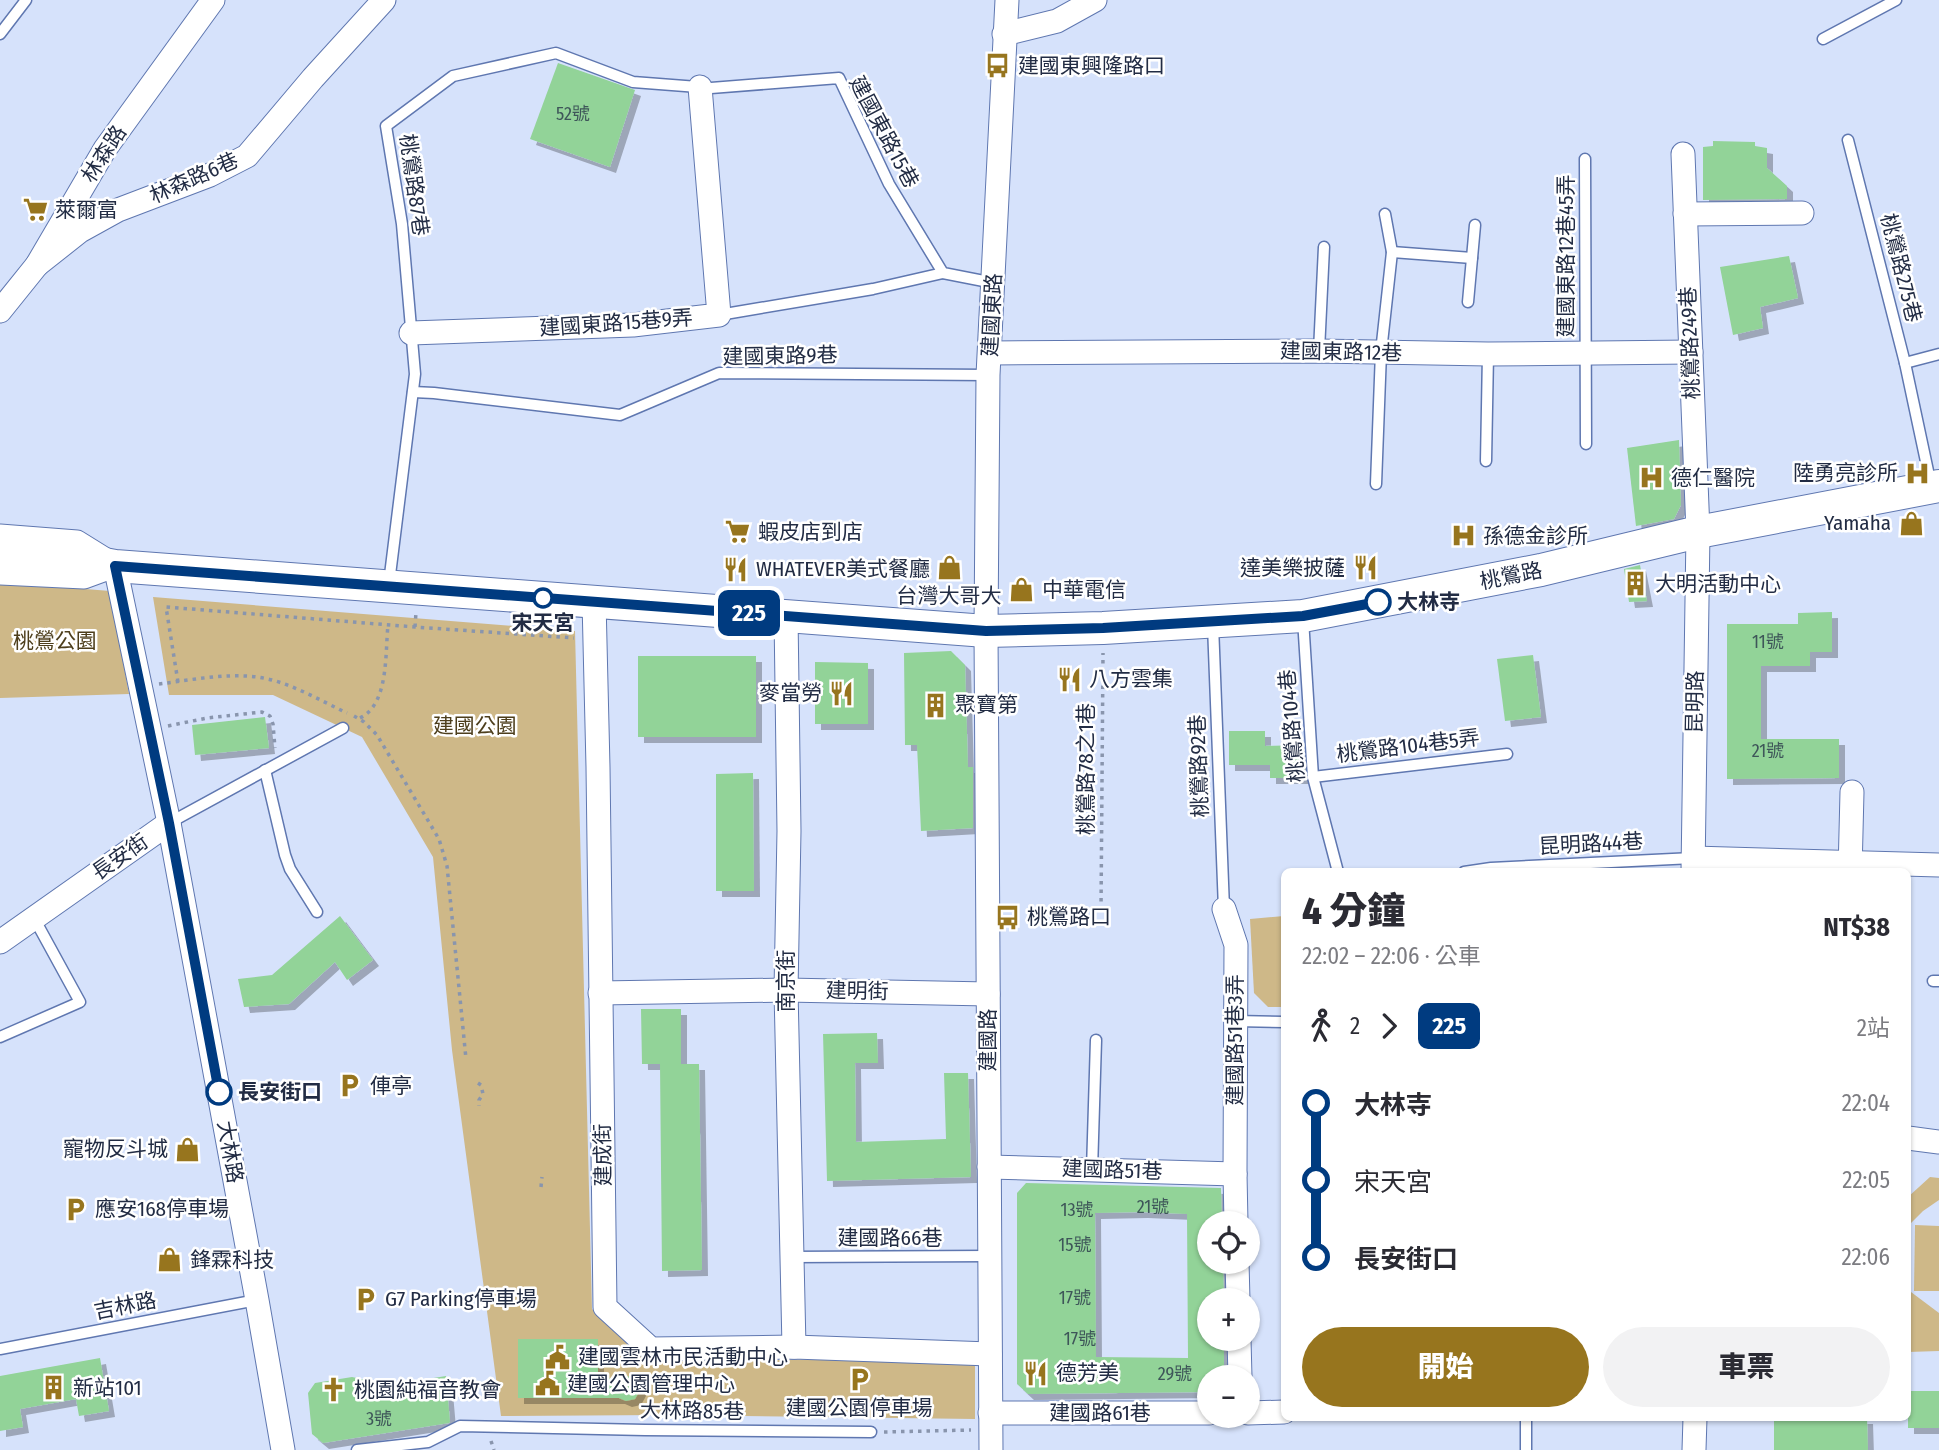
<!DOCTYPE html>
<html lang="zh-TW">
<meta charset="utf-8">
<style>
body{margin:0;font-family:"Fira Sans Condensed","Noto Sans TC",sans-serif;background:#f2f2f3;color:#2b2b33;height:100vh;display:flex;flex-direction:column;font-size:26px;white-space:nowrap}
*{box-sizing:border-box;margin:0}
p{font-size:23px;color:#7c7c81}
.icon{flex:none;width:38px;height:38px;fill:none;stroke:currentColor;stroke-width:2;stroke-linecap:round;stroke-linejoin:round}
.map{position:relative;flex:1;overflow:hidden}
.drawer{position:absolute;left:1281px;top:868px;width:630px;height:553px;display:flex;flex-direction:column;background:#fff;border-radius:10px;box-shadow:0 2px 5px #0004}
.drawer>*{flex:none}
.badge{padding:0 14px;border-radius:10px;font-size:24px;line-height:46px}
.tools{position:absolute;left:1197px;top:1211px;display:grid;gap:14px}
.tools a{display:grid;place-items:center;width:63px;height:63px;border-radius:50%;background:#fff;box-shadow:0 2px 5px #0004;font-size:35px}
.map>.badge{position:absolute;translate:-50% -50%;box-shadow:0 0 0 4px #fff}
.legs{display:flex;align-items:center;gap:10px;height:77px;padding:0 21px;font-size:23px}
.legs p{margin-inline-start:auto}
.overview{display:flex;align-items:center;justify-content:space-between;height:119px;padding:0 21px}
h1{font-size:38px;font-weight:800;line-height:52px}
.action{display:flex;gap:14px;margin-top:auto;padding:14px 21px}
.action a{flex:1;height:80px;border-radius:42px;background:#97751e;color:#fff;font-size:28px;font-weight:800;line-height:80px;text-align:center}
.action a+a{background:#f2f2f3;color:#2b2b33}
ul{padding:0 21px;list-style:none}
li{display:flex;align-items:center;gap:24px;height:77px;font-size:26px}
li i{display:grid;place-items:center;width:10px;height:100%;margin:0 9px;background:currentColor}
li i::after{content:'';width:18px;height:18px;margin:-9px;border:5px solid;border-radius:50%;background:#fff}
li p{margin-inline-start:auto}
li:first-child i{background:linear-gradient(#0000 50%,currentColor 0)}
li:last-child i{background:linear-gradient(currentColor 50%,#0000 0)}
.map>svg:first-child{display:block}
.green{fill:#ceb888}
.building{fill:#92d398;fill-rule:evenodd;filter:url(#shadow)}
.lines{fill:none;stroke-linecap:round;stroke-linejoin:round}
.lane-casing{stroke:#5f77b0;stroke-width:13}
.street-casing{stroke:#5f77b0;stroke-width:25}
.secondary-casing{stroke:#5f77b0;stroke-width:34}
.path{stroke:#8995ad;stroke-width:3.5;stroke-dasharray:3.5 5;stroke-linecap:butt}
.lane{stroke:#fff;stroke-width:10}
.street{stroke:#fff;stroke-width:23}
.secondary{stroke:#fff;stroke-width:32}
.line-1-casing{stroke:#fff;stroke-width:16}
.line-1{stroke:#003b80;stroke-width:10}
.stop-1-dot{fill:#fff;stroke:#003b80;stroke-width:3.5}
.labels{text-anchor:middle;stroke-width:5;stroke-linejoin:round;paint-order:stroke}
.number-label{font-size:18px;fill:#3e5659}
.poi-label{font-size:21px;fill:#222c44;stroke:#fff;text-anchor:start}
.street-label{font-size:21px;fill:#222c44;stroke:#fff}
.stop-label{font-size:21px;font-weight:bold;fill:#222c44;stroke:#fff;text-anchor:start}
.park-label{font-size:21px;fill:#4d3e1c;stroke:#fff}
</style>
<div class="map">
<svg width="1939" height="1450" viewBox="0 0 1939 1450">
<defs>
<filter id="shadow"><feDropShadow dx="6" dy="6" stdDeviation="0" flood-color="#0004"/></filter>
</defs>
<rect width="100%" height="100%" fill="#d6e2fb"/>
<g class="green">
<path d="M0,582L110,591L129,694L0,698Z"/>
<path d="M153,597L575,631L592,1309L645,1360L975,1359V1419L662,1415L501,1416L452,1050L433,857L362,737L273,695H169Z"/>
<path d="M1284,916V1007H1268L1254,993L1250,919Z"/>
<path d="M1930,1177L1939,1178V1200L1923,1211L1908,1226V1197Z"/>
<path d="M1915,1225L1939,1226V1291H1914Z"/>
<path d="M1908,1286L1911,1292L1939,1313V1351L1908,1352Z"/>
</g>
<g class="building">
<path d="M558,63L635,90L610,167L530,139Z"/>
<path d="M1713,141L1755,142V146L1767,148V168L1787,186V199L1703,200V147L1713,146Z"/>
<path d="M1789,256L1798,298L1760,307L1763,328L1733,335L1720,267Z"/>
<path d="M1679,440L1681,505L1674,519L1636,526L1627,448Z"/>
<path d="M1640,565L1647,601L1629,602L1624,569Z"/>
<path d="M1832,612V652H1810V666H1761V739H1839V778L1727,779V624H1798V613Z"/>
<path d="M951,651L965,665L968,767H973V828L921,831L917,745H905L904,653Z"/>
<path d="M1533,655L1541,717L1505,721L1497,659Z"/>
<rect x="638" y="656" width="118" height="81"/>
<path d="M815,662L868,663V724H815Z"/>
<path d="M265,717L269,748L195,755L192,725Z"/>
<path d="M1229,731H1265V746L1303,745L1305,778H1270V765H1229Z"/>
<path d="M753,773L754,891H716V774Z"/>
<path d="M340,916L373,960L347,980L335,962L289,1004L244,1007L238,979L272,975Z"/>
<path d="M641,1009H681V1064H699L702,1270L662,1271L660,1064H642Z"/>
<path d="M877,1033L878,1063H855L856,1142L946,1139L944,1073H968L971,1177L827,1181L823,1034Z"/>
<path d="M1026,1183L1221,1188L1222,1223H1209V1262H1223L1224,1300H1209V1339H1224V1377H1209V1392L1028,1394L1017,1384V1193ZM1142,1212L1187,1214L1188,1358L1096,1357L1095,1213Z"/>
<path d="M518,1339H598V1377L617,1379L627,1376L636,1378L640,1390L635,1399L626,1401L619,1398H518Z"/>
<path d="M100,1358L109,1411L79,1416L76,1399L20,1409L23,1427L0,1431V1376Z"/>
<path d="M446,1376L450,1422L449,1423L323,1443L312,1434L308,1393L315,1383L352,1377L390,1385Z"/>
<rect x="1908" y="1391" width="31" height="37"/>
<path d="M1774,1418H1867L1868,1450H1774Z"/>
</g>
<g class="lines">
<defs>
<g id="lane">
<path d="M0,34L26,0"/>
<path d="M1823,39L1896,0"/>
<path d="M1848,140L1905,363L1931,485"/>
<path d="M1585,159L1586,444"/>
<path d="M1392,252L1472,258"/>
<path d="M1468,302L1475,225"/>
<path d="M719,315L873,289L943,273"/>
<path d="M1319,351L1324,247"/>
<path d="M1905,363L1939,354"/>
<path d="M413,392L434,393L620,415L719,373L988,375"/>
<path d="M1486,461L1488,354"/>
<path d="M1376,484L1381,352L1392,252L1385,214"/>
<path d="M389,583L415,374L402,224L386,126L453,76L556,53L633,82L711,88L839,78L889,184L943,273L994,283"/>
<path d="M1303,619L1313,777L1338,872"/>
<path d="M1213,625L1224,909"/>
<path d="M265,770L285,855L290,869L317,912"/>
<path d="M1313,777L1507,754"/>
<path d="M169,823L343,728"/>
<path d="M1464,872L1491,868L1693,858"/>
<path d="M1933,981H1939"/>
<path d="M1235,1021L1284,1022"/>
<path d="M0,1037L80,1002L34,918"/>
<path d="M1092,1170L1096,1040"/>
<path d="M790,1257L989,1256"/>
<path d="M0,1349L257,1300"/>
<path d="M357,1450L428,1442L460,1426L645,1430L871,1432"/>
<path d="M1526,1450V1418"/>
</g>
<g id="street">
<path d="M1004,34L1057,21L1095,0"/>
<path d="M1683,154L1698,532L1693,872"/>
<path d="M1685,214L1802,213"/>
<path d="M37,265L80,231L118,210L210,175L247,156L313,78L384,0"/>
<path d="M0,311L37,265L105,149L213,0"/>
<path d="M411,333L633,325L719,315L700,87"/>
<path d="M991,353L1319,351L1488,354L1691,352"/>
<path d="M0,536L77,542L106,560"/>
<path d="M115,566L169,823L257,1300L283,1450"/>
<path d="M0,573L84,577L114,566"/>
<path d="M594,601L598,767L605,1307L651,1349L794,1347L990,1354"/>
<path d="M786,615L789,831L786,990L794,1347"/>
<path d="M1693,858L1939,865"/>
<path d="M1850,872L1852,792"/>
<path d="M1224,909L1236,945L1235,1174L1236,1223"/>
<path d="M0,942L169,823"/>
<path d="M600,993L786,990L988,994"/>
<path d="M1908,1138L1939,1142"/>
<path d="M989,1167L1235,1174"/>
<path d="M1237,1262L1238,1300"/>
<path d="M1239,1339L1240,1377"/>
<path d="M990,1413H1209"/>
<path d="M1248,1413L1284,1412"/>
<path d="M991,1450L986,631L988,375L1007,0"/>
<path d="M1694,1450L1695,1418"/>
</g>
<path id="secondary" d="M0,552L77,559L115,566L986,631L1103,628L1303,616L1541,570L1698,532L1939,486"/>
</defs>
<use href="#lane" class="lane-casing"/>
<use href="#street" class="street-casing"/>
<use href="#secondary" class="secondary-casing"/>
<g class="path">
<path d="M415,627L416,612"/>
<path d="M178,682L166,607L415,627L574,638"/>
<path d="M159,684C191,680 225,673 257,677C288,681 319,700 347,713"/>
<path d="M354,716L364,722L377,735L439,839L447,866L466,1059"/>
<path d="M360,718C389,704 385,654 388,625"/>
<path d="M168,726L207,718L262,712L270,716L273,724L275,748"/>
<path d="M1101,910L1103,653"/>
<path d="M478,1083L481,1085L483,1094L479,1100V1106"/>
<path d="M541,1187L542,1177"/>
<path d="M884,1432L971,1430"/>
<path d="M491,1441L494,1450"/>
</g>
<use href="#lane" class="lane"/>
<use href="#street" class="street"/>
<use href="#secondary" class="secondary"/>
</g>
<g class="lines">
<defs>
<path id="line-1" d="M219,1092L169,823L115,566L986,631L1103,628L1303,616L1378,602"/>
</defs>
<use href="#line-1" class="line-1-casing"/>
<use href="#line-1" class="line-1"/>
</g>
<defs>
<symbol id="bus-bare" viewBox="-9 -9 18 18"><path d="M-5-6H5V4H4V6H2V4H-2V6H-4V4H-5ZM-3.5-4V0h7V-4ZM-3.5 1.2v1.5H-2V1.2ZM2 1.2v1.5H3.5V1.2Z" fill="#97751e" stroke="#fff" stroke-width="2.5" paint-order="stroke"/></symbol>
<symbol id="supermarket-bare" viewBox="-9 -9 18 18"><path d="M-6-5.5h2.5l.6 2H6L4.5 2H-2.5L-4.4-4H-6ZM-1.5 3.2a1.3 1.3 0 1 0 .1 0ZM3 3.2a1.3 1.3 0 1 0 .1 0Z" fill="#97751e" stroke="#fff" stroke-width="2.5" paint-order="stroke"/></symbol>
<symbol id="hospital-bare" viewBox="-9 -9 18 18"><path d="M-5-5h3v3.5h4V-5h3V5h-3V1.5h-4V5h-3Z" fill="#97751e" stroke="#fff" stroke-width="2.5" paint-order="stroke"/></symbol>
<symbol id="shop-bare" viewBox="-9 -9 18 18"><path d="M-5-2.5h2.3a2.7 3.5 0 0 1 5.4 0H5L5.5 6h-11ZM-1.5-2.5h3a1.5 2.3 0 0 0-3 0Z" fill="#97751e" stroke="#fff" stroke-width="2.5" paint-order="stroke"/></symbol>
<symbol id="restaurant-bare" viewBox="-9 -9 18 18"><path d="M-5-6h1v4h1v-4h1v4h1v-4h1v5L-1.5 .5V6h-2V.5L-5-1ZM5-6V6H3V1.5H1.5Q1.5-4 5-6Z" fill="#97751e" stroke="#fff" stroke-width="2.5" paint-order="stroke"/></symbol>
<symbol id="building-bare" viewBox="-9 -9 18 18"><path d="M-4-6H4V6H1V3H-1V6H-4ZM-2.5-4.3h1.7v1.8h-1.7ZM.8-4.3h1.7v1.8H.8ZM-2.5-1h1.7V.8h-1.7ZM.8-1h1.7V.8H.8Z" fill="#97751e" stroke="#fff" stroke-width="2.5" paint-order="stroke"/></symbol>
<symbol id="parking-bare" viewBox="-9 -9 18 18"><path d="M-3.5-5.5H1a3.5 3.5 0 0 1 0 7H-1V5.5H-3.5ZM-1-3.4V-.6H.8a1.4 1.4 0 0 0 0-2.8Z" fill="#97751e" stroke="#fff" stroke-width="2.5" paint-order="stroke"/></symbol>
<symbol id="civic-bare" viewBox="-9 -9 18 18"><path d="M-.6-6.5H3V-4.5H.6V-3L4-1V1h2V6H-6V1h2V-1L-.6-3ZM-1.2 2.5V6h2.4V2.5Z" fill="#97751e" stroke="#fff" stroke-width="2.5" paint-order="stroke"/></symbol>
<symbol id="church-bare" viewBox="-9 -9 18 18"><path d="M-1.2-6h2.4v3.5h3.3v2.4h-3.3V6h-2.4V-.1h-3.3v-2.4h3.3Z" fill="#97751e" stroke="#fff" stroke-width="2.5" paint-order="stroke"/></symbol>
</defs>
<g fill-rule="evenodd">
<use href="#bus-bare" x="980" y="48" width="35" height="35"/>
<use href="#supermarket-bare" x="18" y="192" width="35" height="35"/>
<use href="#hospital-bare" x="1900" y="456" width="35" height="35"/>
<use href="#hospital-bare" x="1634" y="460" width="35" height="35"/>
<use href="#shop-bare" x="1894" y="506" width="35" height="35"/>
<use href="#supermarket-bare" x="720" y="514" width="35" height="35"/>
<use href="#hospital-bare" x="1446" y="518" width="35" height="35"/>
<use href="#shop-bare" x="932" y="550" width="35" height="35"/>
<use href="#restaurant-bare" x="1348" y="550" width="35" height="35"/>
<use href="#restaurant-bare" x="718" y="552" width="35" height="35"/>
<use href="#building-bare" x="1618" y="566" width="35" height="35"/>
<use href="#shop-bare" x="1004" y="572" width="35" height="35"/>
<use href="#restaurant-bare" x="1052" y="662" width="35" height="35"/>
<use href="#restaurant-bare" x="824" y="676" width="35" height="35"/>
<use href="#building-bare" x="918" y="688" width="35" height="35"/>
<use href="#bus-bare" x="990" y="900" width="35" height="35"/>
<use href="#parking-bare" x="332" y="1068" width="35" height="35"/>
<use href="#shop-bare" x="170" y="1132" width="35" height="35"/>
<use href="#parking-bare" x="58" y="1192" width="35" height="35"/>
<use href="#shop-bare" x="152" y="1242" width="35" height="35"/>
<use href="#parking-bare" x="348" y="1282" width="35" height="35"/>
<use href="#civic-bare" x="540" y="1340" width="35" height="35"/>
<use href="#restaurant-bare" x="1018" y="1356" width="35" height="35"/>
<use href="#parking-bare" x="842" y="1362" width="35" height="35"/>
<use href="#civic-bare" x="530" y="1366" width="35" height="35"/>
<use href="#building-bare" x="36" y="1370" width="35" height="35"/>
<use href="#church-bare" x="316" y="1372" width="35" height="35"/>
</g>
<g class="stop-1-dot">
<circle cx="543" cy="598" r="9"/>
<circle cx="1378" cy="602" r="12"/>
<circle cx="219" cy="1092" r="12"/>
</g>
<g class="labels">
<g class="number-label">
<text x="573" y="120">52號</text>
<text x="1768" y="648">11號</text>
<text x="1768" y="757">21號</text>
<text x="1153" y="1213">21號</text>
<text x="1077" y="1216">13號</text>
<text x="1075" y="1251">15號</text>
<text x="1075" y="1304">17號</text>
<text x="1080" y="1345">17號</text>
<text x="1175" y="1380">29號</text>
<text x="379" y="1425">3號</text>
</g>
<g class="poi-label">
<text x="1018" y="73">建國東興隆路口</text>
<text x="55" y="217">萊爾富</text>
<text x="1898" y="480" text-anchor="end">陸勇亮診所</text>
<text x="1671" y="485">德仁醫院</text>
<text x="1891" y="530" text-anchor="end">Yamaha</text>
<text x="758" y="539">蝦皮店到店</text>
<text x="1483" y="543">孫德金診所</text>
<text x="1345" y="575" text-anchor="end">達美樂披薩</text>
<text x="756" y="576">WHATEVER美式餐廳</text>
<text x="1655" y="591">大明活動中心</text>
<text x="1042" y="597">中華電信</text>
<text x="949" y="603" text-anchor="middle">台灣大哥大</text>
<text x="1089" y="686">八方雲集</text>
<text x="822" y="700" text-anchor="end">麥當勞</text>
<text x="955" y="712">聚寶第</text>
<text x="1027" y="924">桃鶯路口</text>
<text x="370" y="1093">俥亭</text>
<text x="168" y="1156" text-anchor="end">寵物反斗城</text>
<text x="95" y="1216">應安168停車場</text>
<text x="190" y="1267">鋒霖科技</text>
<text x="385" y="1306">G7 Parking停車場</text>
<text x="578" y="1364">建國雲林市民活動中心</text>
<text x="1056" y="1380">德芳美</text>
<text x="567" y="1391">建國公園管理中心</text>
<text x="73" y="1395">新站101</text>
<text x="354" y="1397">桃園純福音教會</text>
<text x="859" y="1415" text-anchor="middle">建國公園停車場</text>
</g>
<g class="street-label">
<text transform="translate(884 132) rotate(62)" y="7">建國東路15巷</text>
<text transform="translate(104 154) rotate(-57)" y="7">林森路</text>
<text transform="translate(194 178) rotate(-24)" y="7">林森路6巷</text>
<text transform="translate(414 185) rotate(82)" y="7">桃鶯路87巷</text>
<text transform="translate(1566 256) rotate(-90)" y="7">建國東路12巷45弄</text>
<text transform="translate(1901 268) rotate(76)" y="7">桃鶯路275巷</text>
<text transform="translate(992 315) rotate(-87)" y="7">建國東路</text>
<text transform="translate(616 323) rotate(-4)" y="7">建國東路15巷9弄</text>
<text transform="translate(1690 343) rotate(-92)" y="7">桃鶯路249巷</text>
<text transform="translate(1341 352) rotate(1)" y="7">建國東路12巷</text>
<text transform="translate(780 356) rotate(-1)" y="7">建國東路9巷</text>
<text transform="translate(1511 576) rotate(-11)" y="7">桃鶯路</text>
<text transform="translate(1695 702) rotate(-89)" y="7">昆明路</text>
<text transform="translate(1292 726) rotate(-95)" y="7">桃鶯路104巷</text>
<text transform="translate(1408 746) rotate(-7)" y="7">桃鶯路104巷5弄</text>
<text transform="translate(1199 766) rotate(-92)" y="7">桃鶯路92巷</text>
<text transform="translate(1086 769) rotate(-90)" y="7">桃鶯路78之1巷</text>
<text transform="translate(1591 844) rotate(-3)" y="7">昆明路44巷</text>
<text transform="translate(120 857) rotate(-35)" y="7">長安街</text>
<text transform="translate(786 981) rotate(-90)" y="7">南京街</text>
<text transform="translate(857 991) rotate(1)" y="7">建明街</text>
<text transform="translate(988 1040) rotate(-90)" y="7">建國路</text>
<text transform="translate(1235 1040) rotate(-90)" y="7">建國路51巷3弄</text>
<text transform="translate(230 1152) rotate(80)" y="7">大林路</text>
<text transform="translate(603 1155) rotate(-91)" y="7">建成街</text>
<text transform="translate(1112 1170) rotate(2)" y="7">建國路51巷</text>
<text x="890" y="1245">建國路66巷</text>
<text transform="translate(125 1306) rotate(-11)" y="7">吉林路</text>
<text transform="translate(692 1411) rotate(1)" y="7">大林路85巷</text>
<text x="1100" y="1420">建國路61巷</text>
</g>
<g class="stop-label">
<text x="1397" y="609">大林寺</text>
<text x="543" y="630" text-anchor="middle">宋天宮</text>
<text x="238" y="1099">長安街口</text>
</g>
<g class="park-label">
<text x="55" y="648">桃鶯公園</text>
<text x="475" y="733">建國公園</text>
</g>
</g>
</svg>
<div class="tools">
<a><svg class="icon" aria-label="locate" viewBox="0 0 24 24"><circle cx="12" cy="12" r="6"/><path d="M12 2v4M12 18v4M2 12h4M18 12h4"/></svg></a>
<a>+</a>
<a>−</a>
</div>
<b class="badge" style="left:749px;top:613px;background:#003b80;color:#fff">225</b>
<section class="drawer">
<div class="overview"><div><h1>4 分鐘</h1><p>22:02 – 22:06 · 公車</p></div><b>NT$38</b></div>
<div class="legs"><svg class="icon" aria-label="walk" viewBox="0 0 24 24"><circle cx="13" cy="4" r="2"/><path d="M13 8l-2 6 4 7M11 14l-3 7M7 12l3-4h3l4 4"/></svg>2<svg class="icon" aria-label="forward" viewBox="0 0 24 24"><path d="M9 5l7 7-7 7"/></svg><b class="badge" style="background:#003b80;color:#fff">225</b><p>2站</p></div>
<ul>
<li><i style="color:#003b80"></i><b>大林寺</b><p>22:04</p></li>
<li><i style="color:#003b80"></i><span>宋天宮</span><p>22:05</p></li>
<li><i style="color:#003b80"></i><b>長安街口</b><p>22:06</p></li>
</ul>
<div class="action"><a>開始</a><a>車票</a></div>
</section>
</div>
